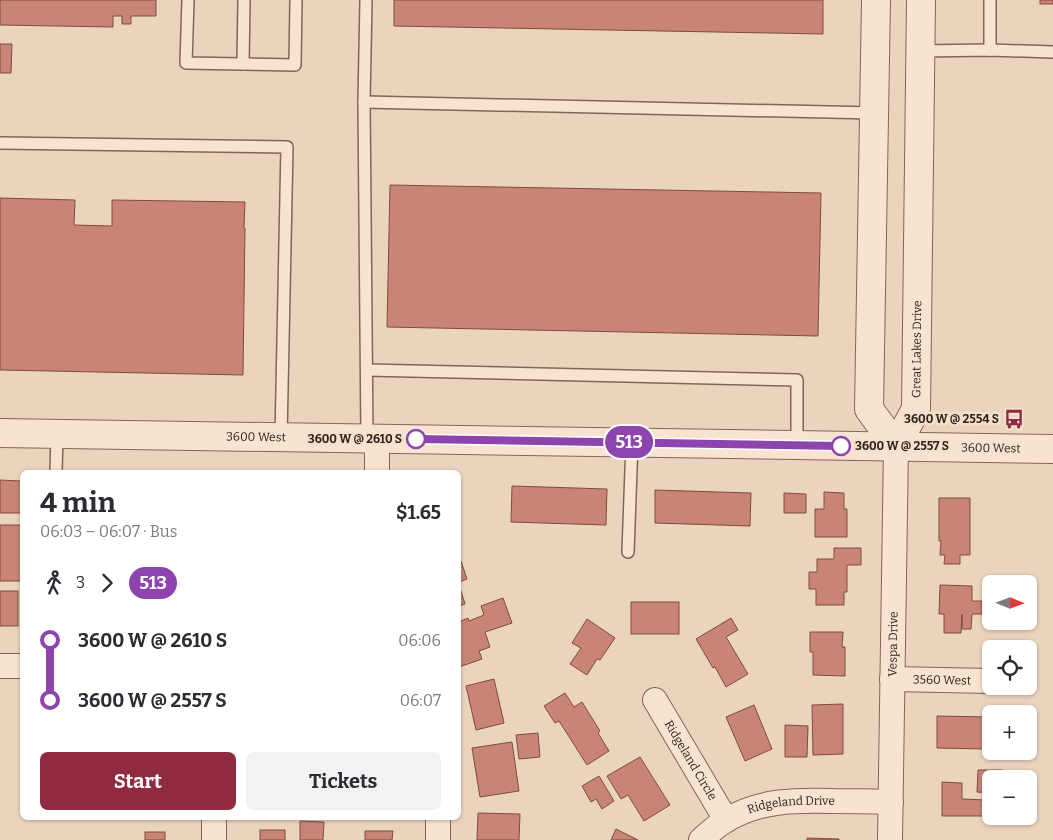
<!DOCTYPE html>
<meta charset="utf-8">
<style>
body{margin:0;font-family:Bitter,serif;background:#f2f2f3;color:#2b2b33;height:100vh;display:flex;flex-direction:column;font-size:19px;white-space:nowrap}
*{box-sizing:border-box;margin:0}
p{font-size:16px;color:#7c7c81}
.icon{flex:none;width:28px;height:28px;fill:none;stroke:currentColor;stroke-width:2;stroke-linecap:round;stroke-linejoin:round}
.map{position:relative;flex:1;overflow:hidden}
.details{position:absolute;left:20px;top:470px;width:441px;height:350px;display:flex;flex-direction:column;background:#fff;border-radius:8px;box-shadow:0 1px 4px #0004}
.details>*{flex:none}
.badge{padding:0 10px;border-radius:16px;font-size:18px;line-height:32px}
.needle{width:32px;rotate:91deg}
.controls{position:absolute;left:982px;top:575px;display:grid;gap:10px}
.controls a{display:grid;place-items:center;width:55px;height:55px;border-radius:8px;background:#fff;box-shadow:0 1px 4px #0004;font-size:25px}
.map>.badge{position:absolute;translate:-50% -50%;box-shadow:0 0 0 2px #fff}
.legs{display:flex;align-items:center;gap:8px;height:55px;padding:0 20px;font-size:16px}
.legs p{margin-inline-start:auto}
.overview{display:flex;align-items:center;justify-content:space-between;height:85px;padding:0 20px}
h1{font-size:28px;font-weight:700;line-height:38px}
.action{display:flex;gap:10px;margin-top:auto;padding:10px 20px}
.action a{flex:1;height:58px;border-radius:8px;background:#8f2a41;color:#fff;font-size:20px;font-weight:700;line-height:58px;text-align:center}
.action a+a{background:#f2f2f3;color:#2b2b33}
ul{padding:0 20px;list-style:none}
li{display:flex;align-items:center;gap:18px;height:60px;font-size:19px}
li i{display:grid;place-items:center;width:8px;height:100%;margin:0 6px;background:currentColor}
li i::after{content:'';width:12px;height:12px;margin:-6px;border:4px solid;border-radius:50%;background:#fff}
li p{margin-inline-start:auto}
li:first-child i{background:linear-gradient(#0000 50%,currentColor 0)}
li:last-child i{background:linear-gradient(currentColor 50%,#0000 0)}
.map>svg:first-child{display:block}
.building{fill:#c88575;stroke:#814a3e}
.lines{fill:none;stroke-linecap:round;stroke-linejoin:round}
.service-casing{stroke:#836557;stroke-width:14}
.minor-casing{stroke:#836557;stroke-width:26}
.tertiary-casing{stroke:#836557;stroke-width:30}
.service{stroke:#f7e3d0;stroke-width:11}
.minor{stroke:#f7e3d0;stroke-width:24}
.tertiary{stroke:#f7e3d0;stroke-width:28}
.line-1-casing{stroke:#fff;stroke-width:11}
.line-1{stroke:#8e44ad;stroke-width:8}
.stop-1-dot{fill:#fff;stroke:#8e44ad;stroke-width:2.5}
.labels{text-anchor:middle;stroke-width:5;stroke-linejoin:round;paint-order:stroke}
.street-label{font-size:12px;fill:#33221c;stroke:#f3e0cd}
.poi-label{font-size:12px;font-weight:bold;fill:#33221c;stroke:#f3e0cd;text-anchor:end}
.stop-label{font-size:12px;font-weight:bold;fill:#33221c;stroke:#f3e0cd;text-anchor:end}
</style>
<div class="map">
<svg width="1053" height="840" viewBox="0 0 1053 840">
<rect width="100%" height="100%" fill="#ebd4be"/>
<g class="building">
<path d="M0,0H156V16H131V24H122V16H113V27L0,25Z"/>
<path d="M394,0H823V34L394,26Z"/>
<rect x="1040" y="0" width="13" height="4"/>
<path d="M0,44H12L11,73H0Z"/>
<path d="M390,185L821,193L818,336L387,327Z"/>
<path d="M0,198L75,200L74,225L112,226V200L245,202L244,228H245L243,375L0,370Z"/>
<path d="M0,480L21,481V513H0Z"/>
<path d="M512,486L607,489L606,525L511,522Z"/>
<path d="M655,490L751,493L750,526L655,523Z"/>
<path d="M824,492L844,493V509H847V537H815V509H824Z"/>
<path d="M784,493L806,494V513H784Z"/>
<path d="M939,498H970V555H960V564H944L945,555H940L941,541H939Z"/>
<rect x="0" y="525" width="22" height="56"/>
<path d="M834,548H861V565H847V592H844V605H816V589H809V572H817V559H834Z"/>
<path d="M461,561L467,579L459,582V562Z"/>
<path d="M459,585L465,604L459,606Z"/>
<path d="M940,585L972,586V601H982V614H972L971,629H962V614L961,633H944V614H939Z"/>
<rect x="0" y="591" width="18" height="35"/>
<path d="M503,598L512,623L485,632L490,647L479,651L482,659L459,667V622L468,618L469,621L484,615L481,606Z"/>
<rect x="631" y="602" width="48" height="32"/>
<path d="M731,618L738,630L726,637L748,674L726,687L715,667L713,668L696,639Z"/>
<path d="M587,619L615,638L600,660L597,659L587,675L570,664L581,648L572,643Z"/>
<path d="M810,632H843L842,647H845V676L813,675V652H810Z"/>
<path d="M494,679L504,723L476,730L466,686Z"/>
<path d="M565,693L574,707L582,702L600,731L598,733L609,751L587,765L559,721L555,723L544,706Z"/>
<path d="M843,704V754L813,755L812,705Z"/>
<path d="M754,705L772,749L745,761L726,717Z"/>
<path d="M937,716L987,717L986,749L937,748Z"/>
<path d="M785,725L808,726L807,757H785Z"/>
<path d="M538,733L540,757L519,759L516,735Z"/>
<path d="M512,742L519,791L480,797L472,748Z"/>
<path d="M640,757L670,805L644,821L628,795L621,799L607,776Z"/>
<path d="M978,770H1003V779H991V793L977,792Z"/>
<path d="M599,776L614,801L602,809L596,799L591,802L582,786Z"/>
<path d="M942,782L962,783V799L986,800V816H942Z"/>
<path d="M478,813L520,814L519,840H477Z"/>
<path d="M300,821L324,822L323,840H300Z"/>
<path d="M616,829L638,840H611Z"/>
<rect x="260" y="830" width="25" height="10"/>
<path d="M365,831H393L392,840H365Z"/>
<rect x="145" y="832" width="20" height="8"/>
<path d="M807,838L839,839V840H807Z"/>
</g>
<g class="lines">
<defs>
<g id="service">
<path d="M188,0L186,63L295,65L296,0"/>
<path d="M990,50V0"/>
<path d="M920,51L990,50L1053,52"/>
<path d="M243,64L244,0"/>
<path d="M364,102L366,0"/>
<path d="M0,143L287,147L281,437"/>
<path d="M367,370L797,380V445"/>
<path d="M367,438L364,102L874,113"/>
<path d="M56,472L57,434"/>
<path d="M628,552L632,442"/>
</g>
<g id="minor">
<path d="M377,438V472"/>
<path d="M0,666H22"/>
<path id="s1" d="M892,679L991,681"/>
<path id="s2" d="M655,700L726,820"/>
<path d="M438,818V840"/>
<path d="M214,840V818"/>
<path id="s3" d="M701,840C709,833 716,826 725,821C758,800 796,800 833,801C852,801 871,801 891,802"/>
<path id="s4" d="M890,840L896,446"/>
</g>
<g id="tertiary">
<path d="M876,0L869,409L896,446"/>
<path id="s5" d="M0,433L1053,449"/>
<path id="s6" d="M896,446L916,409L921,0"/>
</g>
</defs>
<use href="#service" class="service-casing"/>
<use href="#minor" class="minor-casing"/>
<use href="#tertiary" class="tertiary-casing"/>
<use href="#service" class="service"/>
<use href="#minor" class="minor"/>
<use href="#tertiary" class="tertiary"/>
</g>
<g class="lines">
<defs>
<path id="line-1" d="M416,439L841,446"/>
</defs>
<use href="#line-1" class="line-1-casing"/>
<use href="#line-1" class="line-1"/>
</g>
<defs>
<symbol id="bus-bare" viewBox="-9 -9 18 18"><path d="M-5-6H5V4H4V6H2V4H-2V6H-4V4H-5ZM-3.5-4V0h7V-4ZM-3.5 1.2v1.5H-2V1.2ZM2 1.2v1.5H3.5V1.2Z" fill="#8f2a41" stroke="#f3e0cd" stroke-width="2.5" paint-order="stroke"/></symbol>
</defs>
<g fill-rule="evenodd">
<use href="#bus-bare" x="1000" y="405" width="28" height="28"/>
</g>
<g class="stop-1-dot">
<circle cx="416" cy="439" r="9"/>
<circle cx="841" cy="446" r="9"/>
</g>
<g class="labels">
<g class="street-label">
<text dy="4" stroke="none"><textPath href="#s6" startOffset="102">Great Lakes Drive</textPath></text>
<text dy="4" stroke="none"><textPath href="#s5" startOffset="256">3600 West</textPath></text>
<text dy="4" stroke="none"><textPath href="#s5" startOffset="991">3600 West</textPath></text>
<text dy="4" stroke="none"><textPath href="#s4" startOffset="196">Vespa Drive</textPath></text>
<text dy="4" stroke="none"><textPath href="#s1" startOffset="50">3560 West</textPath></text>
<text dy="4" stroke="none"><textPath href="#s2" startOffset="70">Ridgeland Circle</textPath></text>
<text dy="4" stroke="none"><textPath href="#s3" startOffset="100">Ridgeland Drive</textPath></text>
</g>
<g class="poi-label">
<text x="999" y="423">3600 W @ 2554 S</text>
</g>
<g class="stop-label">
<text x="402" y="443">3600 W @ 2610 S</text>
<text x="855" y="450" text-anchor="start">3600 W @ 2557 S</text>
</g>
</g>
</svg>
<div class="controls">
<a><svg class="needle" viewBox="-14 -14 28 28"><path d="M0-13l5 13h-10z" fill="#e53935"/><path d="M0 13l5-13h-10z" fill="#7c7c81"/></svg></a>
<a><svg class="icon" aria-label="locate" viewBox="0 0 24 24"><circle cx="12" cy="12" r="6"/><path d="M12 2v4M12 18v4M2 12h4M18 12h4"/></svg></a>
<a>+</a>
<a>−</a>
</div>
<b class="badge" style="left:629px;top:442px;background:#8e44ad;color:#fff">513</b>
<section class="details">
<div class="overview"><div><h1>4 min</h1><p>06:03 – 06:07 · Bus</p></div><b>$1.65</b></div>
<div class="legs"><svg class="icon" aria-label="walk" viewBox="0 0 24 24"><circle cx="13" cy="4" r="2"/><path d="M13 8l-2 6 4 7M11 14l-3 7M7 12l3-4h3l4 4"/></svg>3<svg class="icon" aria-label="forward" viewBox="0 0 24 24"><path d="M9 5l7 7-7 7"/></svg><b class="badge" style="background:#8e44ad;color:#fff">513</b></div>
<ul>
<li><i style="color:#8e44ad"></i><b>3600 W @ 2610 S</b><p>06:06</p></li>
<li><i style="color:#8e44ad"></i><b>3600 W @ 2557 S</b><p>06:07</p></li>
</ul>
<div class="action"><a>Start</a><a>Tickets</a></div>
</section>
</div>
